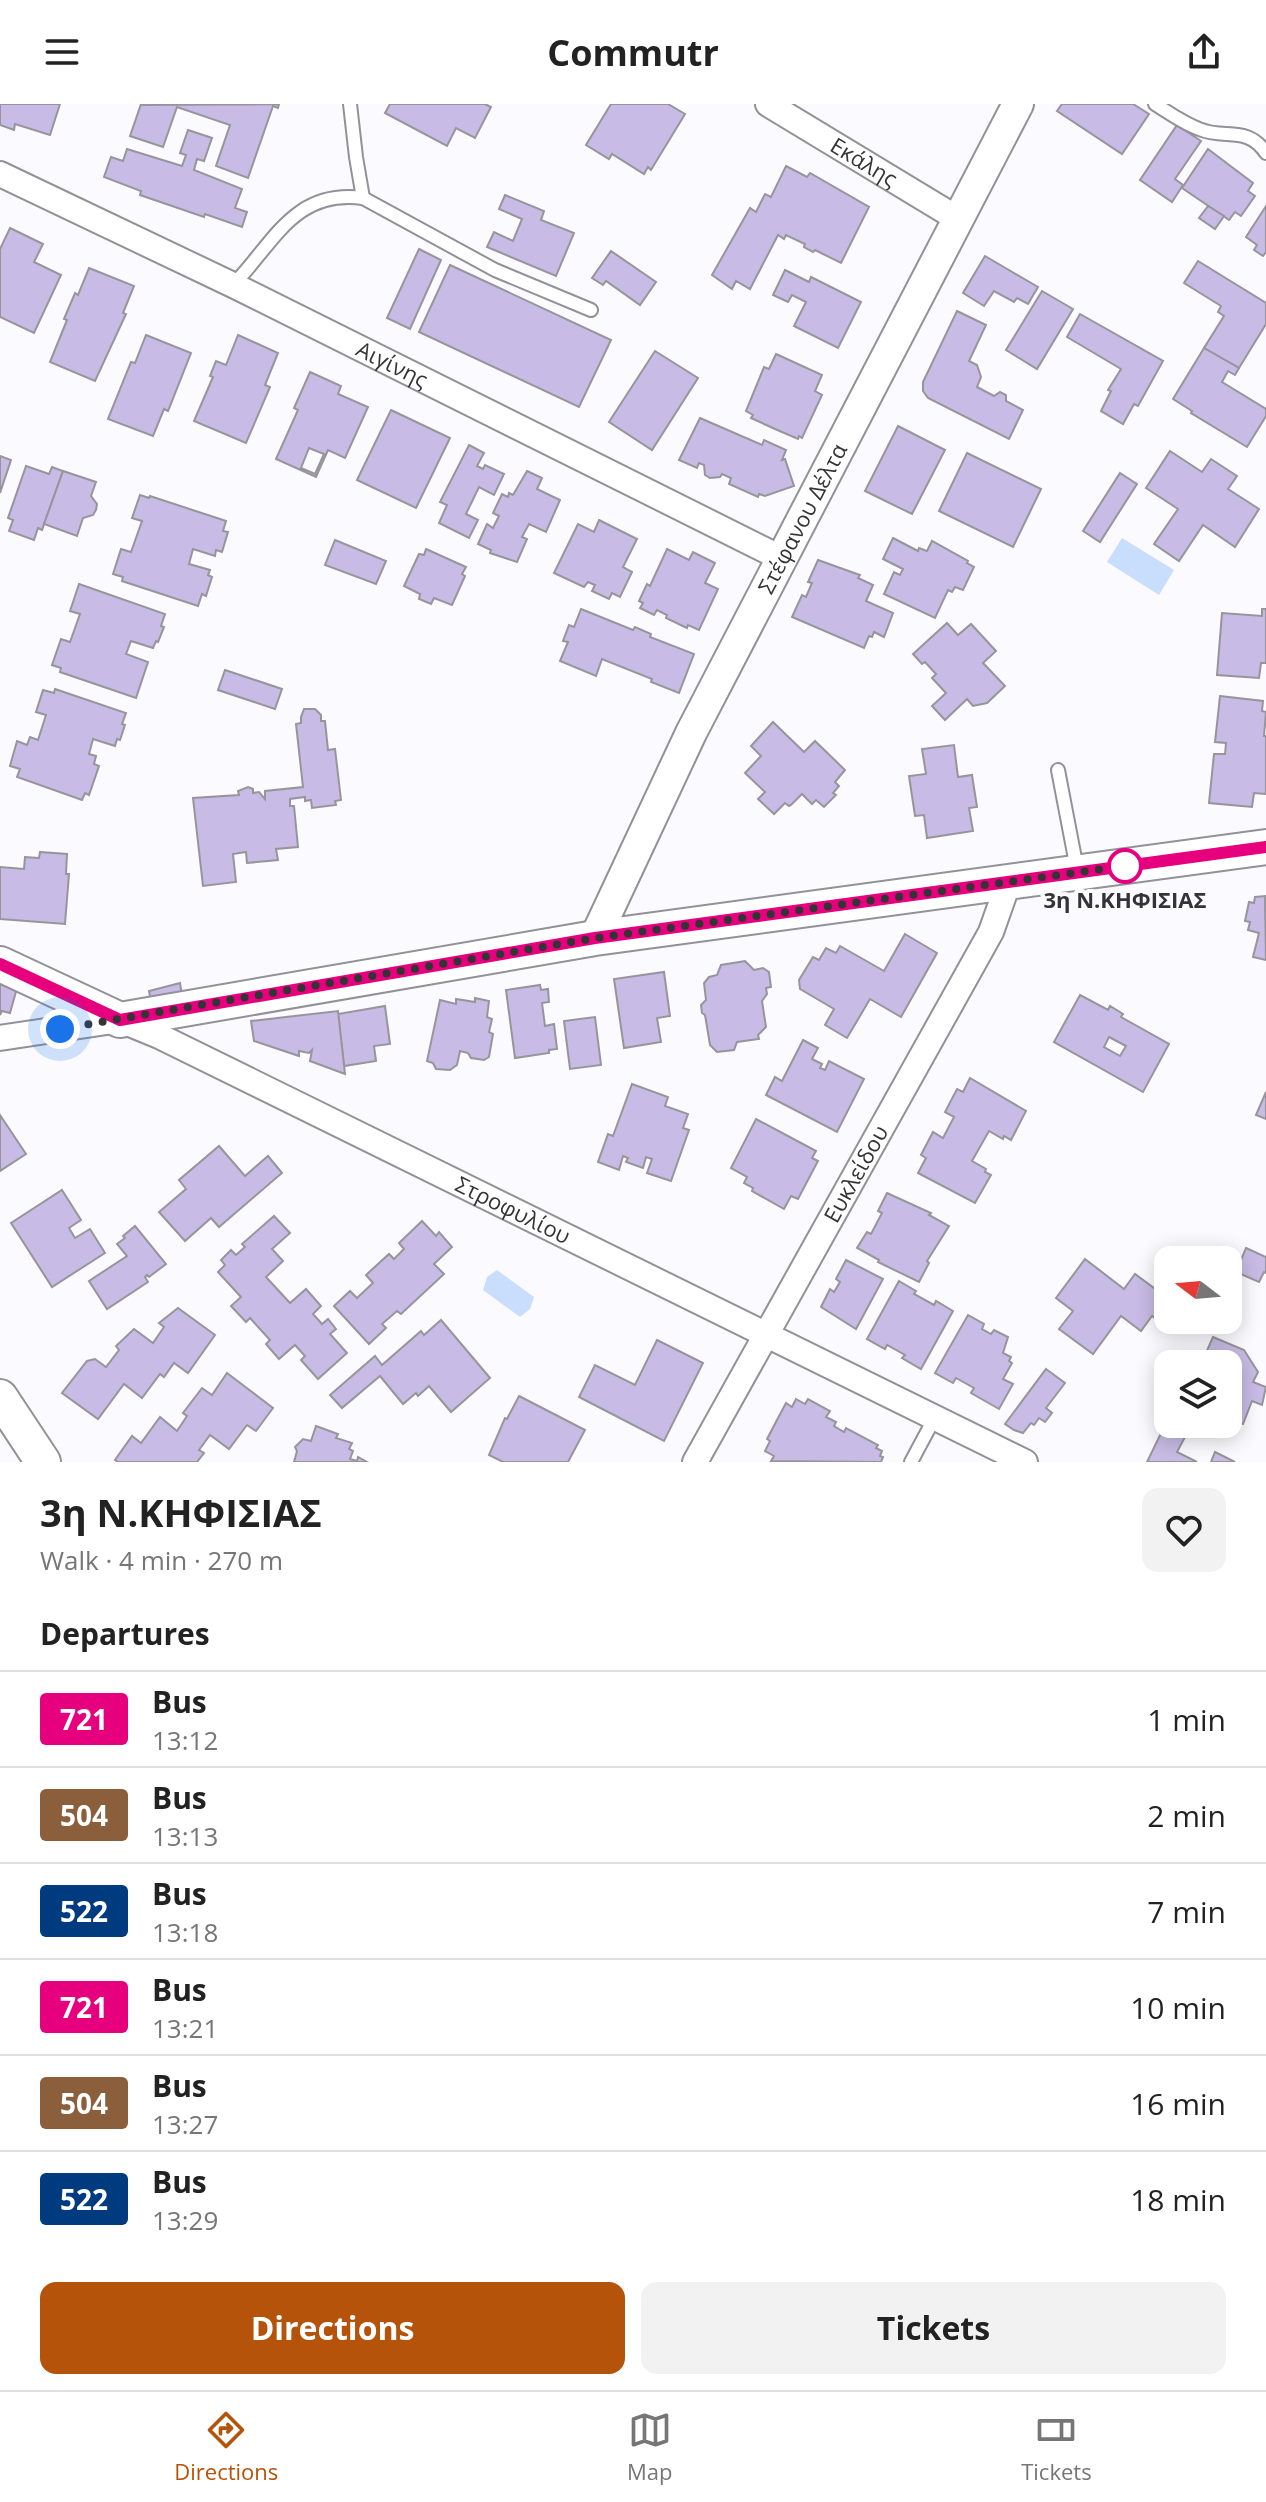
<!DOCTYPE html>
<meta charset="utf-8">
<style>
body{margin:0;font-family:"Open Sans",sans-serif;background:#f2f2f2;color:#222;height:100vh;display:flex;flex-direction:column;font-size:30px;white-space:nowrap}
*{box-sizing:border-box;margin:0}
p{font-size:26px;color:#767676}
.icon{flex:none;width:44px;height:44px;fill:none;stroke:currentColor;stroke-width:2;stroke-linecap:round;stroke-linejoin:round}
.map{position:relative;height:1358px;overflow:hidden}
.panel{display:flex;flex-direction:column;background:#fff;flex:1}
.panel>*{flex:none}
.badge{padding:0 16px;border-radius:6px;font-size:28px;line-height:52px}
.needle{width:52px;rotate:286deg}
.fabs{position:absolute;left:1154px;top:1142px;display:grid;gap:16px}
.fabs a{display:grid;place-items:center;width:88px;height:88px;border-radius:16px;background:#fff;box-shadow:0 4px 20px #0003;font-size:40px}
.you{position:absolute;width:40px;height:40px;margin:-20px;border:6px solid #fff;border-radius:50%;background:#1a73e8;box-shadow:0 0 0 12px #1a73e833}
.map>.badge{position:absolute;translate:-50% -50%;box-shadow:0 0 0 4px #fff}
h2{padding:0 40px;font-size:30px;line-height:72px}
.round{display:grid;place-items:center;flex:none;width:84px;height:84px;border-radius:16px;background:#f2f2f2}
.headline{display:flex;align-items:center;justify-content:space-between;height:136px;padding:0 40px}
h1{font-size:38px;font-weight:700;line-height:60px}
.button{display:flex;gap:16px;margin-top:auto;padding:16px 40px}
.button a{flex:1;height:92px;border-radius:16px;background:#b45309;color:#fff;font-size:32px;font-weight:700;line-height:92px;text-align:center}
.button a+a{background:#f2f2f2;color:#222}
ul{padding:0;list-style:none}
li{display:flex;align-items:center;gap:24px;height:96px;padding:0 40px;border-top:2px solid #e0e0e0}
li div{flex:1}
li b{display:block;font-size:30px}
li em{font-style:normal}
li .badge{min-width:88px;font-weight:700;text-align:center}
header{display:flex;justify-content:space-between;align-items:center;height:104px;padding:0 40px;background:#fff;font-size:36px;font-weight:700}
.tab-bar{display:flex;justify-content:space-around;align-items:center;height:112px;border-top:2px solid #e0e0e0;background:#fff;font-size:22px;color:#767676}
.tab-bar a{display:grid;justify-items:center;gap:4px}
.tab-bar .active{color:#b45309}
.map>svg:first-child{display:block}
.water{fill:#c9ddfd}
.building{fill:#c8bbe5;stroke:#97959b;stroke-width:2;fill-rule:evenodd}
.lines{fill:none;stroke-linecap:round;stroke-linejoin:round}
.service-casing{stroke:#939198;stroke-width:16}
.minor-casing{stroke:#939198;stroke-width:28}
.tertiary-casing{stroke:#939198;stroke-width:34}
.secondary-casing{stroke:#939198;stroke-width:38}
.service{stroke:#fff;stroke-width:12}
.minor{stroke:#fff;stroke-width:24}
.tertiary{stroke:#fff;stroke-width:30}
.secondary{stroke:#fff;stroke-width:34}
.line-casing{stroke:#fff;stroke-width:18}
.line{stroke:#e6007e;stroke-width:12}
.walk{stroke:#343436;stroke-width:8;stroke-dasharray:0 14.4}
.stop-dot{fill:#fff;stroke:#e6007e;stroke-width:4}
.labels{text-anchor:middle;stroke-width:8;stroke-linejoin:round;paint-order:stroke}
.street-label{font-size:22px;fill:#343436;stroke:#fbfafe}
.stop-label{font-size:22px;font-weight:bold;fill:#343436;stroke:#fbfafe}
</style>
<header><svg class="icon" aria-label="menu" viewBox="0 0 24 24"><path d="M4 6h16M4 12h16M4 18h16"/></svg>Commutr<svg class="icon" aria-label="share" viewBox="0 0 24 24"><path d="M12 15V3M7 8l5-5 5 5M5 13v7h14v-7"/></svg></header>
<div class="map">
<svg width="1266" height="1358" viewBox="0 0 1266 1358">
<rect width="100%" height="100%" fill="#fbfafe"/>
<g class="water">
<path d="M1122,434L1174,466L1159,491L1107,458Z"/>
<path d="M497,1166L534,1193L530,1205L520,1213L483,1186L487,1173Z"/>
</g>
<g class="building">
<path d="M0,0H60L50,31L15,20L14,26L0,21Z"/>
<path d="M141,0L143,1L279,0L278,4L273,2L248,74L216,62L230,21L177,3L163,43L130,32Z"/>
<path d="M390,0H485L491,3L475,34L456,24L447,42L385,9Z"/>
<path d="M611,0H668L685,10L651,66L648,63L644,70L612,50L609,55L586,41Z"/>
<path d="M1062,0H1133L1149,10L1122,50L1057,7Z"/>
<path d="M1177,21L1201,37L1175,75L1183,81L1172,98L1140,76Z"/>
<path d="M188,26L212,34L204,57L197,55L194,66L242,85L235,104L247,108L242,123L205,110L204,113L140,91L141,87L104,73L111,53L123,57L127,45L182,62L186,51L180,49Z"/>
<path d="M1208,45L1253,79L1248,87L1255,92L1241,112L1235,108L1229,116L1182,84Z"/>
<path d="M786,62L807,73L810,69L869,103L841,159L815,146L813,148L804,143L805,140L786,131L784,135L778,131L750,185L736,177L732,185L712,171L750,104L756,108L765,90L771,93Z"/>
<path d="M505,91L544,107L541,116L574,129L556,172L487,143L494,128L513,137L522,115L499,105Z"/>
<path d="M1208,102L1224,112L1215,125L1199,114Z"/>
<path d="M1266,102V148L1263,152L1254,146L1257,141L1246,133Z"/>
<path d="M10,124L43,140L34,158L61,171L34,229L0,213V145Z"/>
<path d="M419,145L441,156L410,225L387,214Z"/>
<path d="M611,147L656,178L640,201L606,177L603,181L592,174Z"/>
<path d="M985,152L1038,183L1028,200L1017,194L1014,198L994,187L984,202L963,189Z"/>
<path d="M1198,157L1266,199V220L1239,264L1204,244L1224,212L1218,208L1221,202L1184,179Z"/>
<path d="M450,161L611,236L579,303L419,228Z"/>
<path d="M89,164L134,182L123,209L126,210L95,277L50,258L67,216L64,215L75,189L78,191Z"/>
<path d="M785,166L809,178L811,173L861,198L838,244L794,222L806,198L792,191L788,198L773,191Z"/>
<path d="M1042,187L1073,205L1037,265L1006,246Z"/>
<path d="M957,207L986,221L969,257L977,261L981,273L977,283L994,292L1000,288L1006,291V297L1023,306L1009,335L928,294L923,287V278Z"/>
<path d="M1080,210L1163,257L1138,302L1134,300L1123,320L1101,307L1111,287L1108,286L1121,265L1067,233Z"/>
<path d="M146,231L191,249L168,307L164,305L153,332L108,315L131,258L135,259Z"/>
<path d="M238,231L278,249L265,281L270,283L246,339L194,317L213,273L210,272L216,257L226,261Z"/>
<path d="M1204,244L1239,264L1235,271L1228,267L1222,278L1266,305V312L1247,343L1191,309L1192,307L1173,295Z"/>
<path d="M655,247L698,274L652,346L609,318Z"/>
<path d="M776,250L822,271L815,287L822,291L802,334L799,332L798,335L775,325L751,314L753,311L746,307L764,263L769,265Z"/>
<path d="M310,268L341,282L338,290L368,303L345,354L328,346L316,373L276,355L298,306L294,304ZM309,344L324,350L315,370L301,364Z"/>
<path d="M391,306L450,334L416,404L357,376Z"/>
<path d="M700,314L762,341L764,336L786,346L782,356L785,355L794,382L765,392L759,390L758,393L729,380L731,374L722,370L720,373L710,374L705,371L704,361L699,359L697,364L679,356Z"/>
<path d="M898,322L945,346L912,410L865,387Z"/>
<path d="M469,341L484,349L477,362L483,365L485,361L504,370L494,391L479,383L466,410L478,416L469,434L439,419L447,401L440,398Z"/>
<path d="M1170,347L1202,368L1211,355L1237,372L1228,385L1259,405L1235,443L1203,421L1179,457L1154,440L1178,405L1146,384Z"/>
<path d="M967,349L1041,385L1013,443L939,407Z"/>
<path d="M0,352L11,356L0,389Z"/>
<path d="M26,362L49,370L52,363L63,367L42,426L38,424L34,436L9,427L13,416L8,414Z"/>
<path d="M63,367L96,378L91,392L97,400L96,406L93,411L83,414L77,432L44,420Z"/>
<path d="M527,367L542,374L537,385L560,396L546,428L529,420L522,433L527,435L517,458L490,449L491,446L478,440L487,420L493,424L499,412L493,409L502,390L508,393L509,389L513,391Z"/>
<path d="M1120,369L1137,380L1100,438L1083,427Z"/>
<path d="M140,391L149,394L150,392L226,417L223,427L228,428L222,448L216,446L215,452L193,445L189,460L210,466L208,471L212,473L206,492L202,490L198,502L122,477L123,473L113,470L121,445L131,448L142,417L132,414Z"/>
<path d="M599,416L637,435L623,463L632,468L620,493L612,489L609,495L592,487L595,481L588,478L584,483L554,469L578,420L594,428Z"/>
<path d="M893,434L918,447L919,444L927,447L932,437L968,457L967,459L974,463L963,486L955,483L952,488L948,486L935,514L884,490L894,468L900,471L903,465L883,455Z"/>
<path d="M335,436L386,457L376,480L325,461Z"/>
<path d="M426,445L466,463L462,470L465,472L452,501L434,494L431,500L419,495L420,490L404,482L419,450L424,451Z"/>
<path d="M667,445L689,456L693,448L715,459L705,479L718,485L699,526L688,521L687,524L666,514L667,511L657,506L654,511L640,504L643,499L639,497L647,480L650,482Z"/>
<path d="M818,456L860,471L858,474L873,481L866,497L893,509L884,533L874,528L872,533L869,532L864,544L792,513L802,491L806,493L812,479L808,478Z"/>
<path d="M79,480L165,510L161,522L164,523L158,538L156,537L153,544L131,537L126,550L148,558L136,594L60,568L61,564L52,561L61,535L70,538L80,510L70,507Z"/>
<path d="M581,505L633,526L635,523L651,530L650,533L694,550L679,589L651,578L652,575L602,555L596,572L560,557L568,538L563,537L569,521L574,523Z"/>
<path d="M1262,505H1266V559H1261L1259,574L1217,571L1222,509L1262,512Z"/>
<path d="M947,519L958,531L971,520L996,547L983,559L1005,582L987,599L973,602L967,595L945,616L932,602L946,589L932,574L936,570L925,558L922,560L913,550Z"/>
<path d="M225,566L282,585L275,605L218,586Z"/>
<path d="M55,585L126,609L122,620L125,621L120,636L117,635L115,642L93,635L89,650L96,652L94,660L99,662L89,691L85,689L82,696L17,673L20,665L10,662L17,637L27,641L30,633L38,636L46,611L36,608L43,586L54,589Z"/>
<path d="M1220,592L1263,597L1262,607L1266,608L1264,632H1266V690L1254,689L1252,703L1209,699L1214,650H1225L1226,639L1215,638Z"/>
<path d="M304,605H315L321,611V617H325L328,646L335,645L341,696L335,697L336,701L312,704L311,696L305,697V693L290,695V702H294L298,743L276,745L278,756L247,759L246,748L233,750L236,778L203,782L193,694L239,691L238,687L248,683L253,685V689L259,688L265,695V687L303,683L296,620L301,619V613Z"/>
<path d="M773,618L804,648L815,637L845,666L835,678L839,682L833,689L836,691L824,703L816,696L812,700L802,690L791,701L789,702L785,699L774,710L758,695L765,688L745,669L761,652L751,642Z"/>
<path d="M954,641L958,673L972,671L977,703L969,704L973,727L927,734L924,711L915,712L909,672L926,670L922,645Z"/>
<path d="M40,748L67,750L66,770H69L65,820L0,815V763L24,765L25,753L39,754Z"/>
<path d="M1266,792L1265,795L1266,856L1253,853L1259,829L1248,826L1250,818L1245,817L1249,798L1254,799L1255,793Z"/>
<path d="M905,830L937,849L901,913L870,895L847,934L825,921L834,905L800,885L799,876L813,853L819,856L826,844L836,849L840,842L884,867Z"/>
<path d="M745,857L754,866L763,864L769,868L771,883L766,884L767,890L762,897L766,923L758,931L759,935L737,938L734,946L717,948L710,941L705,911L702,909L701,901L706,896L704,879L709,873L717,871L721,861Z"/>
<path d="M664,868L670,912L657,914L661,938L624,944L614,875Z"/>
<path d="M0,873L17,884L10,909L2,907L0,911Z"/>
<path d="M180,879L182,891L152,903L149,887Z"/>
<path d="M540,881L541,886L548,885L549,898L542,899L545,922L554,920L557,945L549,946V949L515,954L506,886Z"/>
<path d="M1080,891L1108,906L1110,902L1123,910L1121,913L1169,940L1143,988L1054,938ZM1109,933L1126,942L1120,952L1104,943Z"/>
<path d="M475,894L489,897L487,913L492,915L489,928L493,930L489,953L484,956L471,954L468,949L460,947L457,961L450,966L436,965L433,959L427,957L440,896L456,900V895L475,898Z"/>
<path d="M385,902L390,940L374,942L376,957L344,962L338,910Z"/>
<path d="M338,907L345,970L310,957L312,946L309,949L299,947V952L254,937L251,917Z"/>
<path d="M595,913L601,961L570,965L564,917Z"/>
<path d="M803,936L818,944L812,955L822,960L820,964L825,966L829,957L864,975L837,1028L766,991L775,973L782,977Z"/>
<path d="M970,974L1026,1007L1011,1036L1004,1032L1003,1035L989,1027L972,1057L986,1065L985,1068L991,1071L975,1099L918,1069L926,1054L921,1051L933,1028L943,1034L954,1013L945,1008L957,985L963,988Z"/>
<path d="M632,980L668,993L665,1002L688,1010L683,1024L689,1026L671,1077L647,1069L652,1055L646,1053L643,1064L626,1058L628,1054L623,1052L619,1066L598,1058L608,1030L613,1032Z"/>
<path d="M1266,988V1015L1256,1011Z"/>
<path d="M0,1011L26,1050L0,1067Z"/>
<path d="M756,1015L816,1047L812,1054L818,1057L798,1095L791,1092L784,1105L752,1087L753,1084L744,1079L747,1073L731,1064Z"/>
<path d="M219,1042L245,1072L268,1052L282,1069L219,1123L211,1114L185,1137L159,1108L186,1085L179,1076Z"/>
<path d="M62,1086L81,1116L69,1124L75,1134L90,1125L105,1149L52,1183L11,1119Z"/>
<path d="M887,1089L931,1109L929,1111L949,1122L927,1157L929,1159L919,1178L878,1158L879,1156L857,1144L867,1128L871,1130L882,1109L878,1107Z"/>
<path d="M274,1112L290,1129L272,1145L283,1157L266,1173L290,1199L306,1185L321,1202L313,1210L322,1220L328,1215L336,1225L330,1230L347,1249L318,1275L301,1256L305,1252L295,1241L279,1255L266,1240L270,1236L250,1214L246,1218L231,1202L241,1193L218,1168L225,1161L221,1156L231,1146L236,1151L245,1143L242,1140Z"/>
<path d="M422,1117L436,1132L439,1128L452,1143L434,1160L444,1170L401,1210L397,1207L382,1220L386,1224L369,1240L334,1202L350,1187L357,1194L373,1179L366,1171L389,1150L394,1155L404,1145L399,1139Z"/>
<path d="M135,1122L166,1160L149,1173L147,1171L145,1173L148,1178L107,1205L89,1177L127,1152L117,1140L125,1134L123,1132Z"/>
<path d="M1246,1144L1266,1153V1169L1264,1168L1259,1178L1236,1168Z"/>
<path d="M1085,1155L1124,1185L1135,1170L1166,1193L1156,1206L1168,1215L1164,1221L1152,1212L1141,1227L1121,1212L1093,1250L1059,1225L1073,1207L1056,1194Z"/>
<path d="M846,1156L883,1175L856,1225L821,1203L830,1185L834,1188L840,1178L836,1175Z"/>
<path d="M899,1177L916,1187L914,1190L934,1201L936,1197L953,1207L921,1265L902,1254L905,1251L887,1241L885,1245L867,1235Z"/>
<path d="M178,1204L215,1231L188,1269L174,1259L164,1273L160,1270L142,1294L124,1280L98,1315L62,1289L87,1257L95,1255L106,1263L119,1246L116,1242L134,1225L153,1239L164,1223L159,1219Z"/>
<path d="M968,1211L984,1220L982,1225L991,1230L994,1226L1008,1233L1003,1249L1011,1253L1009,1257L1012,1259L1003,1275L1013,1280L999,1305L971,1289L974,1284L956,1274L953,1279L935,1269Z"/>
<path d="M441,1216L490,1274L451,1308L429,1282L418,1292L416,1289L403,1300L380,1272L342,1304L330,1291L375,1252L382,1261L421,1227L424,1231Z"/>
<path d="M1213,1233L1244,1246L1258,1268L1253,1278L1266,1283L1262,1301L1252,1297L1243,1320L1228,1314V1260H1201Z"/>
<path d="M657,1236L703,1259L664,1337L579,1293L595,1261L635,1281Z"/>
<path d="M1046,1265L1065,1279L1046,1304L1052,1309L1045,1318L1039,1314L1034,1321L1031,1319L1023,1329L1014,1326L1005,1320Z"/>
<path d="M227,1269L273,1304L256,1327L247,1321L229,1345L210,1331L199,1346L204,1349L197,1358H118L115,1356L132,1332L141,1339L160,1313L177,1327L187,1312L183,1309L202,1284L212,1291Z"/>
<path d="M519,1292L585,1326L568,1358H503L489,1351L505,1314L507,1315Z"/>
<path d="M796,1295L805,1300L808,1295L830,1307L826,1313L836,1318L834,1322L844,1328L846,1324L878,1341L876,1344L882,1347L880,1352L883,1353L881,1358L771,1357L774,1352L765,1347L770,1337L767,1335L786,1299L792,1303Z"/>
<path d="M316,1322L338,1330L336,1334L352,1339L349,1345L353,1347L350,1355L357,1357L358,1353L367,1358H294L297,1347L295,1343L303,1335L311,1337Z"/>
<path d="M1164,1323L1185,1333L1177,1348L1197,1358H1147Z"/>
<path d="M1215,1348L1235,1358H1211Z"/>
</g>
<g class="lines">
<defs>
<g id="service">
<path d="M350,0L356,53L363,94"/>
<path d="M1155,0C1169,9 1183,19 1199,25C1225,36 1247,21 1266,49"/>
<path d="M233,181C274,139 294,85 363,94L495,166L591,206"/>
<path d="M1058,666L1077,765"/>
<path d="M911,1358L935,1313"/>
</g>
<g id="minor">
<path id="s1" d="M768,0L958,115"/>
<path id="s2" d="M0,70L233,181L783,455"/>
<path id="s3" d="M0,934L120,916L159,932L1025,1358"/>
<path id="s4" d="M695,1358L991,828L1009,777"/>
</g>
<g id="tertiary">
<path id="s5" d="M595,834L691,629L1018,0"/>
</g>
<g id="secondary">
<path d="M0,860L120,916L595,834L1266,743"/>
<path d="M0,1293L43,1358"/>
</g>
</defs>
<use href="#service" class="service-casing"/>
<use href="#minor" class="minor-casing"/>
<use href="#tertiary" class="tertiary-casing"/>
<use href="#secondary" class="secondary-casing"/>
<use href="#service" class="service"/>
<use href="#minor" class="minor"/>
<use href="#tertiary" class="tertiary"/>
<use href="#secondary" class="secondary"/>
</g>
<g class="lines">
<defs>
<path id="line" d="M0,860L120,916L595,834L1266,743"/>
</defs>
<use href="#line" class="line-casing"/>
<use href="#line" class="line"/>
<path class="walk" d="M60,925L595,834L1140,760L1125,762"/>
</g>
<circle class="stop-dot" cx="1125" cy="762" r="16"/>
<g class="labels">
<g class="street-label">
<text dy="8" stroke="none"><textPath href="#s1" startOffset="112">Εκάλης</textPath></text>
<text dy="8" stroke="none"><textPath href="#s2" startOffset="436">Αιγίνης</textPath></text>
<text dy="8" stroke="none"><textPath href="#s5" startOffset="468">Στέφανου Δέλτα</textPath></text>
<text dy="8" stroke="none"><textPath href="#s4" startOffset="330">Ευκλείδου</textPath></text>
<text dy="8" stroke="none"><textPath href="#s3" startOffset="558">Στροφυλίου</textPath></text>
</g>
<g class="stop-label">
<text x="1125" y="804">3η Ν.ΚΗΦΙΣΙΑΣ</text>
</g>
</g>
</svg>
<div class="fabs">
<a><svg class="needle" viewBox="-14 -14 28 28"><path d="M0-13l5 13h-10z" fill="#e53935"/><path d="M0 13l5-13h-10z" fill="#767676"/></svg></a>
<a><svg class="icon" aria-label="layers" viewBox="0 0 24 24"><path d="M12 4l9 5-9 5-9-5zM3 14l9 5 9-5"/></svg></a>
</div>
<div class="you" style="left:60px;top:925px"></div>
</div>
<section class="panel">
<div class="headline"><div><h1>3η Ν.ΚΗΦΙΣΙΑΣ</h1><p>Walk · 4 min · 270 m</p></div><a class="round"><svg class="icon" aria-label="heart" viewBox="0 0 24 24"><path d="M12 20l-8-8c-3-5 5-10 8-4 3-6 11-1 8 4z"/></svg></a></div>
<h2>Departures</h2>
<ul>
<li><span class="badge" style="background:#e6007e;color:#fff">721</span><div><b>Bus</b><p>13:12</p></div><em>1 min</em></li>
<li><span class="badge" style="background:#8b5e3c;color:#fff">504</span><div><b>Bus</b><p>13:13</p></div><em>2 min</em></li>
<li><span class="badge" style="background:#003b80;color:#fff">522</span><div><b>Bus</b><p>13:18</p></div><em>7 min</em></li>
<li><span class="badge" style="background:#e6007e;color:#fff">721</span><div><b>Bus</b><p>13:21</p></div><em>10 min</em></li>
<li><span class="badge" style="background:#8b5e3c;color:#fff">504</span><div><b>Bus</b><p>13:27</p></div><em>16 min</em></li>
<li><span class="badge" style="background:#003b80;color:#fff">522</span><div><b>Bus</b><p>13:29</p></div><em>18 min</em></li>
</ul>
<div class="button"><a>Directions</a><a>Tickets</a></div>
</section>
<nav class="tab-bar">
<a class="active"><svg class="icon" aria-label="directions" viewBox="0 0 24 24"><path d="M12 3l9 9-9 9-9-9zM9 14v-3h6M13 9l2 2-2 2"/></svg>Directions</a>
<a><svg class="icon" aria-label="map" viewBox="0 0 24 24"><path d="M3 6l6-2 6 2 6-2v14l-6 2-6-2-6 2zM9 4v14M15 6v14"/></svg>Map</a>
<a><svg class="icon" aria-label="tickets" viewBox="0 0 24 24"><path d="M3 7h18v10H3zM15 7v10"/></svg>Tickets</a>
</nav>
